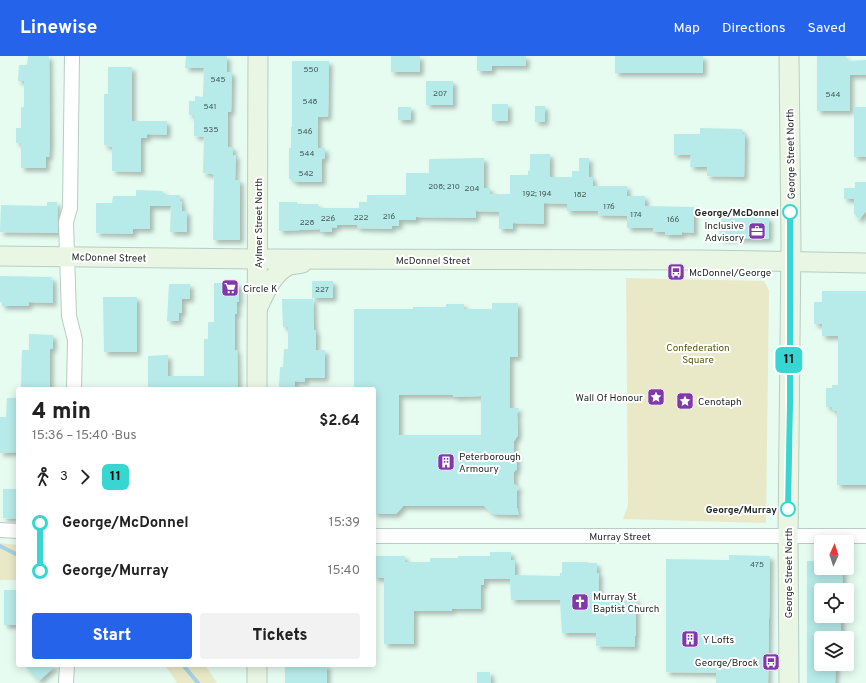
<!DOCTYPE html>
<meta charset="utf-8">
<style>
body{margin:0;font-family:Overpass,sans-serif;background:#f2f2f2;color:#222;height:100vh;display:flex;flex-direction:column;font-size:15px;white-space:nowrap}
*{box-sizing:border-box;margin:0}
p{font-size:13px;color:#767676}
.icon{flex:none;width:22px;height:22px;fill:none;stroke:currentColor;stroke-width:2;stroke-linecap:round;stroke-linejoin:round}
.map{position:relative;flex:1;overflow:hidden}
.panel{position:absolute;left:16px;top:331px;width:360px;height:280px;display:flex;flex-direction:column;background:#fff;border-radius:4px;box-shadow:0 2px 10px #0003}
.panel>*{flex:none}
.badge{padding:0 8px;border-radius:6px;font-size:14px;line-height:26px}
.needle{width:26px;rotate:3deg}
.fabs{position:absolute;left:814px;top:479px;display:grid;gap:8px}
.fabs a{display:grid;place-items:center;width:40px;height:40px;border-radius:4px;background:#fff;box-shadow:0 2px 10px #0003;font-size:20px}
.map>.badge{position:absolute;translate:-50% -50%;box-shadow:0 0 0 2px #fff}
.legs{display:flex;align-items:center;gap:6px;height:44px;padding:0 16px;font-size:13px}
.legs p{margin-inline-start:auto}
.head{display:flex;align-items:center;justify-content:space-between;height:68px;padding:0 16px}
h1{font-size:22px;font-weight:800;line-height:30px}
.cta{display:flex;gap:8px;margin-top:auto;padding:8px 16px}
.cta a{flex:1;height:46px;border-radius:4px;background:#2563eb;color:#fff;font-size:16px;font-weight:800;line-height:46px;text-align:center}
.cta a+a{background:#f2f2f2;color:#222}
ul{padding:0 16px;list-style:none}
li{display:flex;align-items:center;gap:14px;height:48px;font-size:15px}
li i{display:grid;place-items:center;width:6px;height:100%;margin:0 5px;background:currentColor}
li i::after{content:'';width:10px;height:10px;margin:-5px;border:3px solid;border-radius:50%;background:#fff}
li p{margin-inline-start:auto}
li:first-child i{background:linear-gradient(#0000 50%,currentColor 0)}
li:last-child i{background:linear-gradient(currentColor 50%,#0000 0)}
header{display:flex;align-items:center;gap:24px;box-sizing:border-box;height:56px;padding:0 20px;background:#2563eb;color:#fff}
header strong{font-size:19px}
nav{display:flex;gap:22px;margin-inline-start:auto;font-size:14px}
.map>svg:first-child{display:block}
.green{fill:#eae9c7}
.lines{fill:none;stroke-linecap:round;stroke-linejoin:round}
.stream{stroke:#a4d2e4;stroke-width:4}
.building{fill:#b6ebe9;fill-rule:evenodd;filter:url(#shadow)}
.street-casing{stroke:#b7cdc2;stroke-width:16}
.secondary-casing{stroke:#b7cdc2;stroke-width:21}
.street{stroke:#fff;stroke-width:14}
.secondary{stroke:#eaf6e4;stroke-width:19}
.line-1-casing{stroke:#fff;stroke-width:9}
.line-1{stroke:#38d6d1;stroke-width:6}
.stop-1-dot{fill:#fff;stroke:#38d6d1;stroke-width:2}
.labels{text-anchor:middle;stroke-width:4;stroke-linejoin:round;paint-order:stroke}
.number-label{font-size:8px;fill:#445754}
.street-label{font-size:10px;fill:#1e2622;stroke:#fff}
.stop-label{font-size:10px;font-weight:bold;fill:#1e2622;stroke:#fff;text-anchor:end}
.poi-label{font-size:10px;fill:#1e2622;stroke:#fff;text-anchor:start}
.park-label{font-size:10px;fill:#5c5816;stroke:#fff}
</style>
<header>
<strong>Linewise</strong>
<nav><a>Map</a><a>Directions</a><a>Saved</a></nav>
</header>
<div class="map">
<svg width="866" height="627" viewBox="0 0 866 627">
<defs>
<filter id="shadow"><feDropShadow dx="3.5" dy="3.5" stdDeviation="2" flood-color="#0004"/></filter>
</defs>
<rect width="100%" height="100%" fill="#e6fcf1"/>
<g class="green">
<path d="M626,222L764,225L769,234L766,467L623,463L628,449Z"/>
<path d="M0,487L18,489V524H1L0,525Z"/>
<path d="M165,609H205L217,627H177Z"/>
</g>
<g class="lines">
<g class="stream">
<path d="M0,490L18,499"/>
<path d="M183,609L198,627"/>
</g>
</g>
<g class="building">
<path d="M28,0H49L50,85L49,101H46V112H21V87H16V72H21V51H24V25H18L19,9H27Z"/>
<path d="M186,0H227V16H232L231,56H228V91H233V99H236L235,124H240V184H213L214,119H212V118L203,117L204,81L194,80V59H189V45H195V40L203,41L204,12H185Z"/>
<rect x="391" y="0" width="29" height="16"/>
<path d="M477,0H526V10H492V15H477Z"/>
<rect x="615" y="0" width="88" height="17"/>
<path d="M817,0H846V5L866,4V19H850V55H817Z"/>
<path d="M292,5H329L328,61H318V92H325V102L322,103V126H293V123H289V92H291V71H292Z"/>
<path d="M108,11H132V65H167V79L147,78V82H141V116L112,115V91L104,89V38H108Z"/>
<rect x="426" y="25" width="27" height="24"/>
<rect x="492" y="48" width="16" height="17"/>
<rect x="535" y="50" width="10" height="16"/>
<rect x="398" y="51" width="13" height="13"/>
<rect x="854" y="51" width="12" height="50"/>
<path d="M700,72L742,73V78H745L744,121L707,120V111H690L691,99H674V78H700Z"/>
<path d="M530,98H550V121H572V115H579V102H589V121H593V130H627V140H645V150L694,151V177L682,176V179H665V176H653V172H627V160L598,159V155H567V148L544,147V168L513,167V173H499V156L476,155V162L416,161V164H399V170H392V173L357,172V169H337V172L332,171V176H320V173L279,175V146H297V148H318V152H359V146H367V139H406V117H429V103L484,102V132H490V138H510V119H528V114L530,115Z"/>
<path d="M855,126H866V155L859,164L854,157V143H844V132H855Z"/>
<path d="M136,134L163,135V139H180V145L182,146V155H187V176H170L171,150H150V173H133V178L96,177V147H112L113,140H136Z"/>
<path d="M47,146H57L58,177L0,176L1,149L47,150Z"/>
<path d="M720,161H769V183H719Z"/>
<path d="M0,220L52,221L51,224H53V247L29,246V250H2V246H0Z"/>
<rect x="312" y="225" width="21" height="17"/>
<path d="M214,227H239V246H237V258H235V294H237L238,333H148V300L168,299V320H204V283H208V266H214Z"/>
<path d="M169,228H190V243H182V257H179V265H167Z"/>
<path d="M822,235H866V429H837V355H832V351H826V332H832V329H838V280H822V268H814V246H822Z"/>
<path d="M103,241H137V296H104Z"/>
<path d="M282,243H313L314,274H316V294H325V322H305V326L295,325V331H279L280,311H283L284,293H288V271H283Z"/>
<path d="M492,247H518V301H510V352H519L517,358L518,379L514,385V396L517,399V413L514,416V428L519,432L517,435V452L519,459L493,458L484,450H403L396,458H374V333H354V253H413V251H446V248H464V253H492ZM399,339H453V341L481,340V379H399Z"/>
<path d="M29,278L53,279V293H50V333H21L22,294H29Z"/>
<path d="M7,342H18V396L0,397V361H6Z"/>
<path d="M3,433H16V444H18V463L3,462Z"/>
<path d="M490,496H511V504H515V519L560,520V517H562V506H588V507H597V517H599V542H636V580H635V591L596,590V577H562L560,544H511L510,523H484V529H481V553H452V555H414V588H384V522H374V500H405V506H430V502H458V500H490Z"/>
<path d="M729,499L770,500L768,627H716V617L666,616V503L729,504Z"/>
<path d="M807,505H821V512H842L843,534H821V560H841V582H821V608H836L835,627H807Z"/>
<rect x="4" y="534" width="14" height="35"/>
<path d="M24,609H56L39,625Z"/>
<rect x="285" y="609" width="42" height="18"/>
<path d="M477,616H490L491,627H477Z"/>
</g>
<g class="lines">
<defs>
<g id="street">
<path d="M72,0L70,152L66,166L69,260L75,284L74,333"/>
<path d="M0,474L18,475"/>
<path d="M374,480H866"/>
<path d="M66,627L67,609"/>
</g>
<g id="secondary">
<path d="M789,0L791,188L788,480L789,627"/>
<path d="M0,200L258,203L703,204L866,207"/>
<path d="M259,249C266,234 273,217 289,209C293,208 298,208 302,207"/>
<path d="M257,333L258,0"/>
<path d="M257,609V627"/>
</g>
</defs>
<use href="#street" class="street-casing"/>
<use href="#secondary" class="secondary-casing"/>
<use href="#street" class="street"/>
<use href="#secondary" class="secondary"/>
</g>
<g class="lines">
<defs>
<path id="line-1" d="M788,453L790,347V156"/>
</defs>
<use href="#line-1" class="line-1-casing"/>
<use href="#line-1" class="line-1"/>
</g>
<defs>
<symbol id="office-square" viewBox="-11 -11 22 22"><rect x="-9" y="-9" width="18" height="18" rx="4" fill="#8138aa" stroke="#fff"/><path d="M-6-3h4V-5.5h4V-3h4V5H-6ZM-1-4.5V-3h2v-1.5ZM-6 0V1H6V0Z" fill="#fff"/></symbol>
<symbol id="bus-square" viewBox="-11 -11 22 22"><rect x="-9" y="-9" width="18" height="18" rx="4" fill="#8138aa" stroke="#fff"/><path d="M-5-6H5V4H4V6H2V4H-2V6H-4V4H-5ZM-3.5-4V0h7V-4ZM-3.5 1.2v1.5H-2V1.2ZM2 1.2v1.5H3.5V1.2Z" fill="#fff"/></symbol>
<symbol id="supermarket-square" viewBox="-11 -11 22 22"><rect x="-9" y="-9" width="18" height="18" rx="4" fill="#8138aa" stroke="#fff"/><path d="M-6-5.5h2.5l.6 2H6L4.5 2H-2.5L-4.4-4H-6ZM-1.5 3.2a1.3 1.3 0 1 0 .1 0ZM3 3.2a1.3 1.3 0 1 0 .1 0Z" fill="#fff"/></symbol>
<symbol id="sight-square" viewBox="-11 -11 22 22"><rect x="-9" y="-9" width="18" height="18" rx="4" fill="#8138aa" stroke="#fff"/><path d="M0-6L1.8-2.2L6-1.7L2.9 1.2L3.7 5.4L0 3.3L-3.7 5.4L-2.9 1.2L-6-1.7L-1.8-2.2Z" fill="#fff"/></symbol>
<symbol id="building-square" viewBox="-11 -11 22 22"><rect x="-9" y="-9" width="18" height="18" rx="4" fill="#8138aa" stroke="#fff"/><path d="M-4-6H4V6H1V3H-1V6H-4ZM-2.5-4.3h1.7v1.8h-1.7ZM.8-4.3h1.7v1.8H.8ZM-2.5-1h1.7V.8h-1.7ZM.8-1h1.7V.8H.8Z" fill="#fff"/></symbol>
<symbol id="church-square" viewBox="-11 -11 22 22"><rect x="-9" y="-9" width="18" height="18" rx="4" fill="#8138aa" stroke="#fff"/><path d="M-1.2-6h2.4v3.5h3.3v2.4h-3.3V6h-2.4V-.1h-3.3v-2.4h3.3Z" fill="#fff"/></symbol>
</defs>
<g fill-rule="evenodd">
<use href="#office-square" x="747" y="165" width="20" height="20"/>
<use href="#bus-square" x="666" y="206" width="20" height="20"/>
<use href="#supermarket-square" x="220" y="222" width="20" height="20"/>
<use href="#sight-square" x="646" y="331" width="20" height="20"/>
<use href="#sight-square" x="675" y="335" width="20" height="20"/>
<use href="#building-square" x="436" y="396" width="20" height="20"/>
<use href="#church-square" x="570" y="536" width="20" height="20"/>
<use href="#building-square" x="680" y="573" width="20" height="20"/>
<use href="#bus-square" x="761" y="596" width="20" height="20"/>
</g>
<g class="stop-1-dot">
<circle cx="790" cy="156" r="7"/>
<circle cx="788" cy="453" r="7"/>
</g>
<g class="labels">
<g class="number-label">
<text x="311" y="16">550</text>
<text x="218" y="26">545</text>
<text x="440" y="40">207</text>
<text x="833" y="41">544</text>
<text x="310" y="48">548</text>
<text x="210" y="53">541</text>
<text x="211" y="76">535</text>
<text x="305" y="78">546</text>
<text x="307" y="100">544</text>
<text x="306" y="120">542</text>
<text x="444" y="133">208; 210</text>
<text x="472" y="135">204</text>
<text x="537" y="140">192; 194</text>
<text x="580" y="141">182</text>
<text x="609" y="153">176</text>
<text x="636" y="161">174</text>
<text x="389" y="163">216</text>
<text x="361" y="164">222</text>
<text x="328" y="165">226</text>
<text x="673" y="166">166</text>
<text x="307" y="169">228</text>
<text x="322" y="236">227</text>
<text x="757" y="511">475</text>
</g>
<g class="street-label">
<text transform="translate(790 98) rotate(-91)" y="4">George Street North</text>
<text transform="translate(258 167) rotate(-90)" y="4">Aylmer Street North</text>
<text transform="translate(109 201) rotate(1)" y="4">McDonnel Street</text>
<text x="433" y="208">McDonnel Street</text>
<text x="620" y="484">Murray Street</text>
<text transform="translate(788 517) rotate(-90)" y="4">George Street North</text>
</g>
<g class="stop-label">
<text x="779" y="160">George/McDonnel</text>
<text x="777" y="457">George/Murray</text>
</g>
<g class="poi-label">
<text x="744" y="173" text-anchor="end">Inclusive<tspan x="744" dy="12">Advisory</tspan></text>
<text x="689" y="220">McDonnel/George</text>
<text x="243" y="236">Circle K</text>
<text x="643" y="345" text-anchor="end">Wall Of Honour</text>
<text x="698" y="349">Cenotaph</text>
<text x="459" y="404">Peterborough<tspan x="459" dy="12">Armoury</tspan></text>
<text x="593" y="544">Murray St<tspan x="593" dy="12">Baptist Church</tspan></text>
<text x="703" y="587">Y Lofts</text>
<text x="758" y="610" text-anchor="end">George/Brock</text>
</g>
<g class="park-label">
<text x="698" y="295">Confederation<tspan x="698" dy="12">Square</tspan></text>
</g>
</g>
</svg>
<div class="fabs">
<a><svg class="needle" viewBox="-14 -14 28 28"><path d="M0-13l5 13h-10z" fill="#e53935"/><path d="M0 13l5-13h-10z" fill="#767676"/></svg></a>
<a><svg class="icon" aria-label="locate" viewBox="0 0 24 24"><circle cx="12" cy="12" r="6"/><path d="M12 2v4M12 18v4M2 12h4M18 12h4"/></svg></a>
<a><svg class="icon" aria-label="layers" viewBox="0 0 24 24"><path d="M12 4l9 5-9 5-9-5zM3 14l9 5 9-5"/></svg></a>
</div>
<b class="badge" style="left:789px;top:304px;background:#38d6d1;color:#111">11</b>
<section class="panel">
<div class="head"><div><h1>4 min</h1><p>15:36 – 15:40 · Bus</p></div><b>$2.64</b></div>
<div class="legs"><svg class="icon" aria-label="walk" viewBox="0 0 24 24"><circle cx="13" cy="4" r="2"/><path d="M13 8l-2 6 4 7M11 14l-3 7M7 12l3-4h3l4 4"/></svg>3<svg class="icon" aria-label="forward" viewBox="0 0 24 24"><path d="M9 5l7 7-7 7"/></svg><b class="badge" style="background:#38d6d1;color:#111">11</b></div>
<ul>
<li><i style="color:#38d6d1"></i><b>George/McDonnel</b><p>15:39</p></li>
<li><i style="color:#38d6d1"></i><b>George/Murray</b><p>15:40</p></li>
</ul>
<div class="cta"><a>Start</a><a>Tickets</a></div>
</section>
</div>
